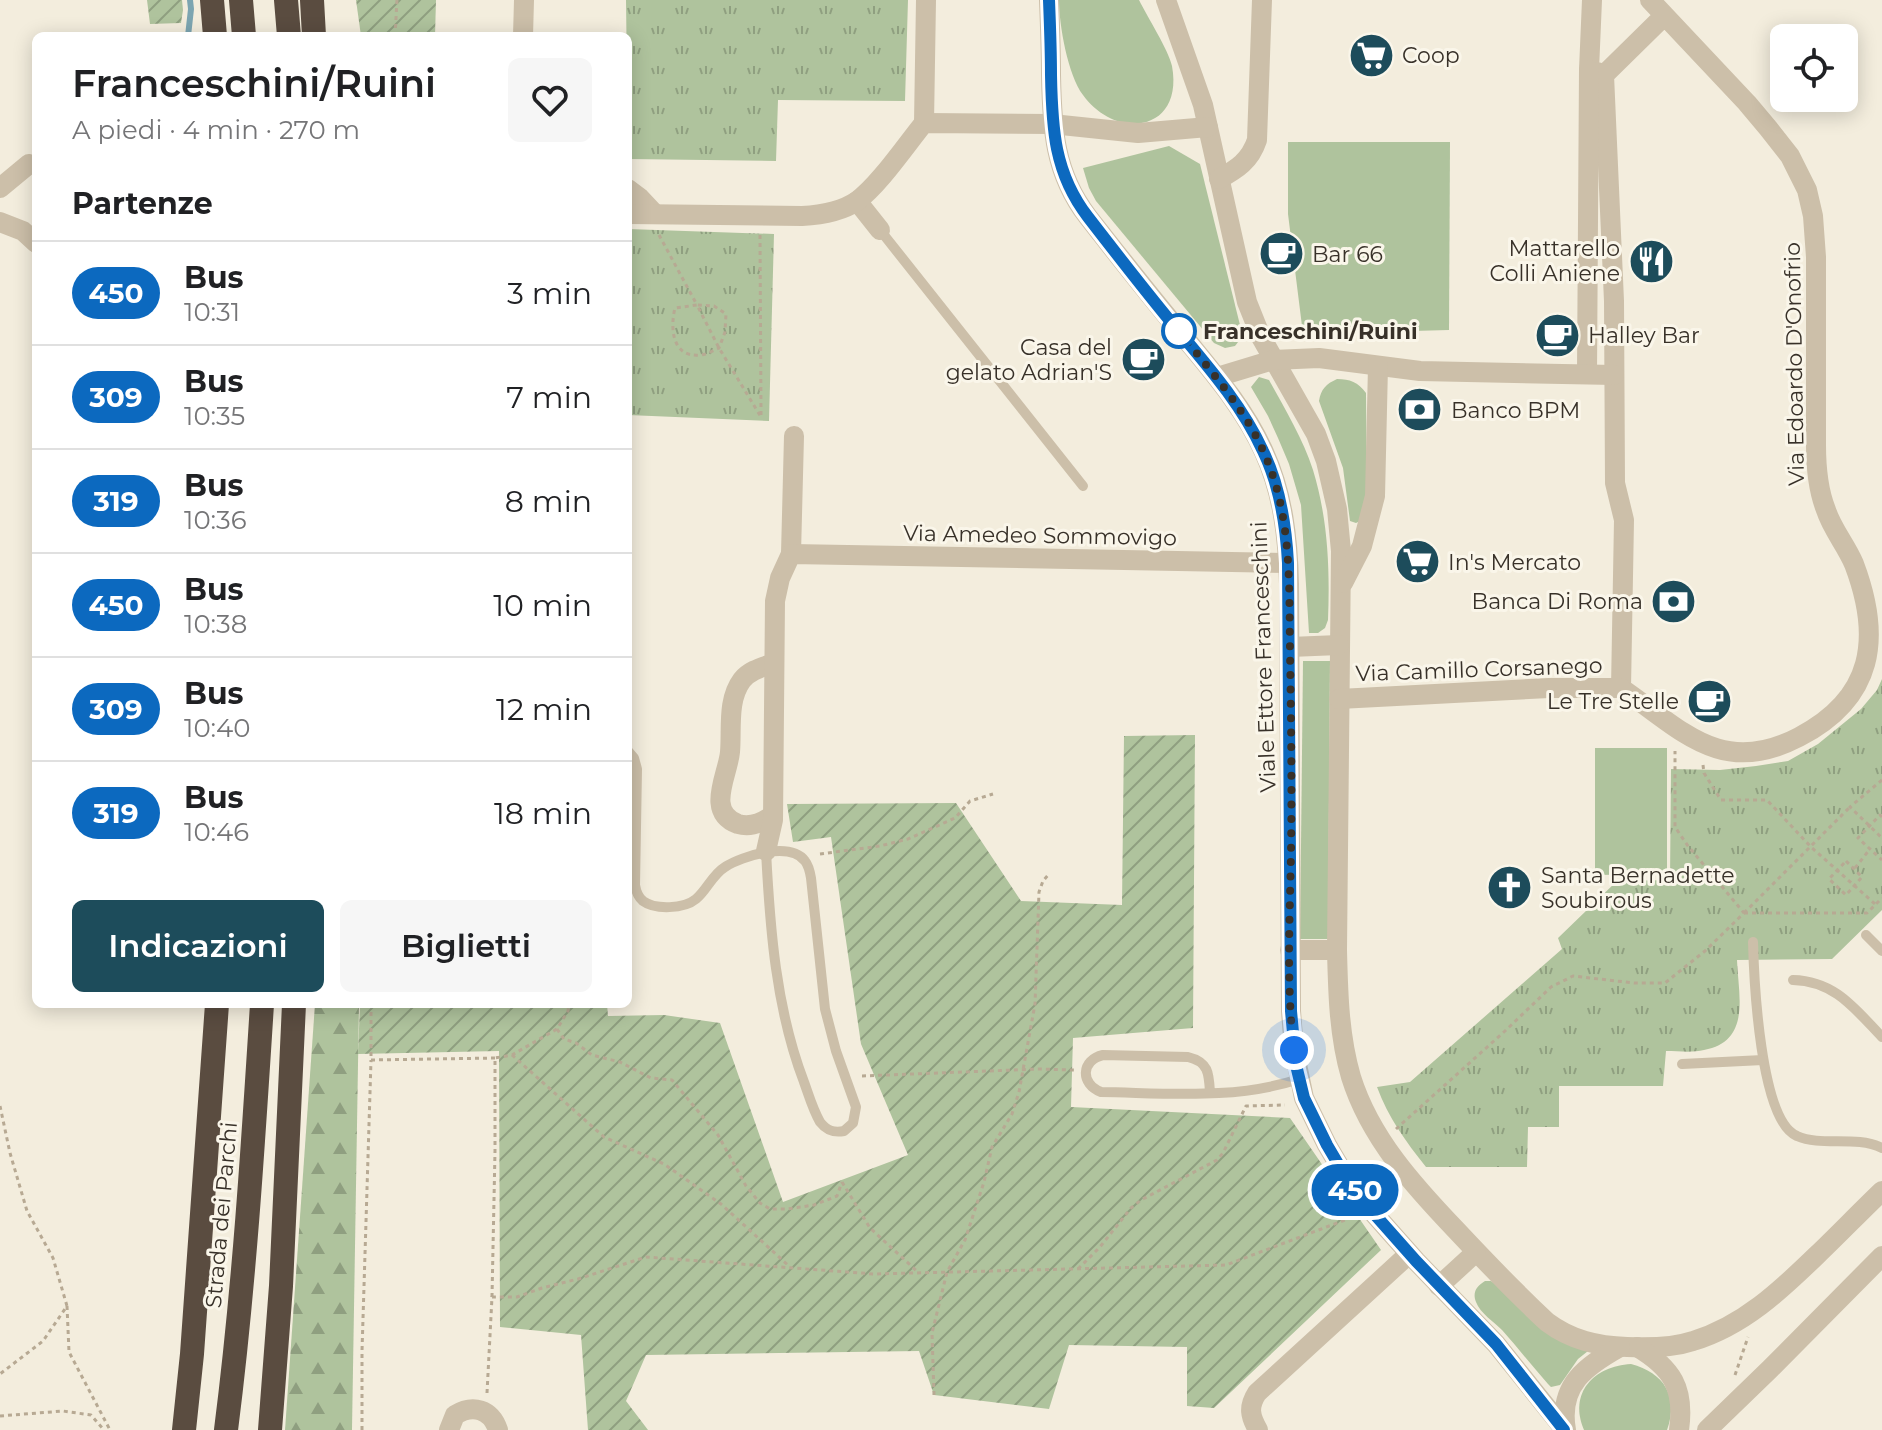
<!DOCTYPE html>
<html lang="it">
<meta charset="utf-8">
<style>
body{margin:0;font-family:Montserrat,sans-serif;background:#f6f6f6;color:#202124;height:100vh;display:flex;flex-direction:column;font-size:30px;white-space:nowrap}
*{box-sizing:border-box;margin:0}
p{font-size:26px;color:#757577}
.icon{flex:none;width:44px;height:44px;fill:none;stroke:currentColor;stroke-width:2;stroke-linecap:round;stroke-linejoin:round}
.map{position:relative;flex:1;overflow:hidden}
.sheet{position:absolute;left:32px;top:32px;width:600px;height:976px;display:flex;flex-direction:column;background:#fff;border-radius:12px;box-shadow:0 4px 20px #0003}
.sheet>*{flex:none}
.badge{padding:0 16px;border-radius:26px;font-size:28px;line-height:52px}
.controls{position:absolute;left:1770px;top:24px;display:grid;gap:16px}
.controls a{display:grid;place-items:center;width:88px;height:88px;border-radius:12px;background:#fff;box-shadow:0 4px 20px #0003;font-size:40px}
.you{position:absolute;width:40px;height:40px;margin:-20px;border:6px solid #fff;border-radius:50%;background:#1a73e8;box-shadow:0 0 0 12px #1a73e833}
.map>.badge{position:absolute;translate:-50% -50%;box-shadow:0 0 0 4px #fff}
h2{padding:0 40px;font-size:30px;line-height:72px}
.round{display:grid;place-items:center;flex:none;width:84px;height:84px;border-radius:12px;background:#f6f6f6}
.summary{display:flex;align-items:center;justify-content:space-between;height:136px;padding:0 40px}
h1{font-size:38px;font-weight:600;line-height:60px}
.cta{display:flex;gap:16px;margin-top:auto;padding:16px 40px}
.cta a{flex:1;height:92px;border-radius:12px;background:#1d4c5b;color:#fff;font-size:32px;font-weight:600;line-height:92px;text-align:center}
.cta a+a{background:#f6f6f6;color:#202124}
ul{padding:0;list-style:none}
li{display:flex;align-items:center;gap:24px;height:104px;padding:0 40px;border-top:2px solid #e0e0e0}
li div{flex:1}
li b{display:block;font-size:30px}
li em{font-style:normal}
li .badge{min-width:88px;font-weight:700;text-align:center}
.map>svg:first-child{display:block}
.grass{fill:#afc39d}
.forest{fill:url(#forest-firs)}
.park{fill:url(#park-tufts)}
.garden{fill:url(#garden-furrows)}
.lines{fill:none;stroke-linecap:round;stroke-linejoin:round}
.stream{stroke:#7ca5b1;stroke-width:6}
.path{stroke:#b7a993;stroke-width:3;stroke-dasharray:4 4;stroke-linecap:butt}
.lane{stroke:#ccbfa9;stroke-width:10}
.street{stroke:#ccbfa9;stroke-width:20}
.highway{stroke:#5a4c40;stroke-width:24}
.line-casing{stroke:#fff;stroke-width:18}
.line{stroke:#0c69bf;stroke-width:12}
.walk{stroke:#383129;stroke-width:8;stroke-dasharray:0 14.4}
.stop-dot{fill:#fff;stroke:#0c69bf;stroke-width:4}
.labels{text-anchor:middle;stroke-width:6;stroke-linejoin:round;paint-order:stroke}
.poi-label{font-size:22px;fill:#383129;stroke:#faf6ea;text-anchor:start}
.stop-label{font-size:22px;font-weight:bold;fill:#383129;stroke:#faf6ea;text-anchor:start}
.street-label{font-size:22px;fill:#383129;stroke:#faf6ea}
</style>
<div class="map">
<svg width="1882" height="1430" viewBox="0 0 1882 1430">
<defs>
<pattern id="forest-firs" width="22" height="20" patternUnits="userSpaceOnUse" patternTransform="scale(2)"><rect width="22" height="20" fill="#afc39d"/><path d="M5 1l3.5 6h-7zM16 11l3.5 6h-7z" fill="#8f9f80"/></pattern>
<pattern id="park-tufts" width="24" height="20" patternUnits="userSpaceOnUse" patternTransform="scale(2)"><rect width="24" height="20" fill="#afc39d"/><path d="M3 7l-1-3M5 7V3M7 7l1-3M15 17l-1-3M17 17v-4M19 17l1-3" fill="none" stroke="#8f9f80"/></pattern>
<pattern id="garden-furrows" width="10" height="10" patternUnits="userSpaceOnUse" patternTransform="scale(2)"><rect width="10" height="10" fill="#afc39d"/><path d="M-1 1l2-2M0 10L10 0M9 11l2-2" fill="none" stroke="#8f9f80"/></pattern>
</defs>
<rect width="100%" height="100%" fill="#f3eddd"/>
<g class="grass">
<path d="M1059,0H1139C1147,16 1169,51 1172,66C1184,132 1116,141 1083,95C1068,75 1059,25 1059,0Z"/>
<path d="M1288,142H1450L1449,330L1303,334L1288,214Z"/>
<path d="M1169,146L1200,164L1240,325C1242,334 1241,339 1235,346L1225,348L1214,343L1096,201L1089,188L1083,168Z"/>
<path d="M1259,377L1269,380C1285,409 1303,439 1313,470C1328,519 1330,569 1328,620L1325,628L1318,633H1309L1301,505L1289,464L1278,438L1268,416L1251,387Z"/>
<path d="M1337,379C1350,379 1358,382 1366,393L1367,510L1364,519L1356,523L1350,521L1343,468L1319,401C1321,389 1326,384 1337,379Z"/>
<path d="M1303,661H1330L1328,939H1300Z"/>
<path d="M1595,748H1667V874L1595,875Z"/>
<path d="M1485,1281H1491L1588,1351L1578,1359L1560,1385L1551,1387L1548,1384C1532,1366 1518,1348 1502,1330C1494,1322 1480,1313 1476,1302C1472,1292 1477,1286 1485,1281Z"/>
<path d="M1631,1364C1664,1373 1679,1396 1667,1430H1584C1568,1393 1594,1366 1631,1364Z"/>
</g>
<path class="forest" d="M315,1004H359L352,1430H285Z"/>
<g class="park">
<path d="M626,0H908L905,101L778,100L776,161L628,159Z"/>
<path d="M628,229L774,234L769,421L628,415Z"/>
<path d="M1882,679V910L1832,959L1737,960C1738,994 1752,1041 1704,1050C1692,1053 1678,1051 1666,1051L1663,1086H1559V1127H1528L1527,1167H1426C1406,1142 1388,1117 1377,1087L1410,1082L1562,949L1558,938L1617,881L1670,880L1671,769L1720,770L1756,766L1788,761L1818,744L1861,709L1877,690Z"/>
</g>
<g class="garden">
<path d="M147,0H182L183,10L181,23L150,24Z"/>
<path d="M356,0H436L435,36H361Z"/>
<path d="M1195,735L1193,1028L1073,1038L1071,1107L1290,1118L1381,1250L1214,1408L1187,1406V1347L1069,1345L1049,1409L934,1395L919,1351L646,1355L626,1401L648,1430H588L581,1335L500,1327L499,1051L358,1054L360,1004H607L608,1016L664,1015L720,1023L783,1202L908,1155L861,1044L831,837L793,842L787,804L956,803L1021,901L1122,905L1124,736Z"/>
</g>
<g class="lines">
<path class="stream" d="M188,36L191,9L190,0"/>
<g class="path">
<path d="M395,36L397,0"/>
<path d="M659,235L697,305L675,308C670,328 672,358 700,355C706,355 714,350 719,348L725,332L726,314L714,306L697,305L719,348L761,417"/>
<path d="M760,235L761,415"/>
<path d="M1703,765L1704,773L1721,800H1767L1811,847L1875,904"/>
<path d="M1882,780L1850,807L1882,838"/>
<path d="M1882,817L1880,815L1858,838L1882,860"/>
<path d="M820,854L880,846L908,839L955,818L970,801L993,794"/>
<path d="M1846,861L1862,877L1846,895L1829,879Z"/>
<path d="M1855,868L1870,849"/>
<path d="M1744,913L1850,807"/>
<path d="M1744,913H1867L1882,898"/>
<path d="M371,1004V1060L495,1058"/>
<path d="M557,1029L564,1039L576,1043L592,1055L620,1062L651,1078L672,1080L718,1135L746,1186L760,1203L770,1209H787L814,1205L837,1196L842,1182"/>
<path d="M512,1055L604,1137L664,1164L721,1204L790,1267"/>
<path d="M862,1076L1039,1069L1074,1070"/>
<path d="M0,1106L10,1153L27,1211L53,1258L67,1306L43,1341L0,1374"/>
<path d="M1396,1129L1505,1031L1551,987L1573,976L1634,983H1665L1705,951L1744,913L1688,846L1675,827V751"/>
<path d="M842,1182L870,1228L919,1273"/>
<path d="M1078,1269L1100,1247L1131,1208L1141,1200L1217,1160L1223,1153L1246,1106L1285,1105"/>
<path d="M492,1297L495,1151V1058L512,1055L557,1029L568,1011L569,1004"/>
<path d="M67,1306L69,1352L110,1430"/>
<path d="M1735,1375L1748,1337"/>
<path d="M487,1393L492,1297H517L542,1288L578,1279L646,1257L874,1274L1226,1265L1353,1217"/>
<path d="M934,1395L932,1333L947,1272L965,1240L984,1182L992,1147L1012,1114L1019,1092L1035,1004L1039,892L1043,881L1048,875"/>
<path d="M0,1416L63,1411L91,1415L104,1430"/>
<path d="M362,1430V1351L371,1060"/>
</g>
<g class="lane">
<path d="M880,230L1083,486"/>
<path d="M628,751L634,758L637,769L635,885C636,891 638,897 643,901C655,910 684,909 696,899C707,890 712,875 725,867C742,856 790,841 805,861C809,866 810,872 811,878L825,1009L836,1051L856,1107L853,1123L844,1131C834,1133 827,1131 820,1122C813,1110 809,1096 804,1082C776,1009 770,929 766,851"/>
<path d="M1866,935L1882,951"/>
<path d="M1753,942C1754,979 1760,1121 1797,1136C1822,1147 1855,1135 1882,1148"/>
<path d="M1793,980C1835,981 1855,1009 1882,1037"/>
<path d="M1682,1064L1763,1060"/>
<path d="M1210,1093C1209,1074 1209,1062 1188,1057L1103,1055C1081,1060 1080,1084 1101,1092C1167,1093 1236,1100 1299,1079"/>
</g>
<g class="street">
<path d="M1049,0C1050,25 1051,50 1051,75C1052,128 1054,173 1088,217C1117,254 1146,291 1176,327C1208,367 1243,405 1264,452C1283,494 1288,538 1289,584L1291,1011L1294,1050L1304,1098L1327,1145L1347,1179L1369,1208L1416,1261L1496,1344L1565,1430"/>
<path d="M1166,0L1203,105L1247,302L1261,337L1316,434L1326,461L1337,509L1341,551L1337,950C1338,993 1339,1036 1351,1077C1370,1138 1414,1186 1457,1231C1486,1262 1516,1293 1547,1322C1571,1340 1597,1346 1627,1347C1649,1348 1672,1348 1693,1341C1743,1326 1781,1290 1817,1255C1839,1234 1860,1212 1882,1191"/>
<path d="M1592,0L1589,70L1600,73"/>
<path d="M1650,0L1747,103L1768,128L1790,156L1807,190L1813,216L1816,257V445C1816,467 1818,490 1826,510C1832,529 1846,545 1854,564C1882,638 1874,698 1799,737C1721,778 1681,729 1621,688L1624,520L1615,483L1614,301L1604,75L1664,16"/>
<path d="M523,36L524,0"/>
<path d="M924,123L926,0"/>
<path d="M1219,179C1237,169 1250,161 1257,140L1262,0"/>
<path d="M0,188L29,164"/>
<path d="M628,189L640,198L655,214"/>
<path d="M857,201L880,230"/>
<path d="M628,214L802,216C821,215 841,212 857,201C879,185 906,145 924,123L1052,124L1138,133L1208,127"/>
<path d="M0,222L23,231L36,243"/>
<path d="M1587,374L1589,70"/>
<path d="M1217,377L1273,360L1319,358L1420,371L1614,375"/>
<path d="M791,554L794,436"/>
<path d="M1343,583L1362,546L1375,496L1378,366"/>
<path d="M1290,647L1339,645"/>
<path d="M1339,699L1549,688H1621"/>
<path d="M773,815C762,823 751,828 738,824C705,812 728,775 730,752C732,729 727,700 742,680C750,670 763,667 774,663"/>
<path d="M766,851L773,820L775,601L780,578L791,554L1288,563"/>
<path d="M1290,950H1337"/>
<path d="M1439,1286L1476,1252"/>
<path d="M1637,1347C1672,1368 1685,1388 1679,1430"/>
<path d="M449,1430L455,1415C473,1404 491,1409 498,1430"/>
<path d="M1258,1430C1250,1416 1248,1407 1257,1393L1409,1254"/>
<path d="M1566,1430C1558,1385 1586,1366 1620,1347"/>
<path d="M1707,1430L1770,1369L1882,1256"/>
</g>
<g class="highway">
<path d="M212,0L215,36"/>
<path d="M241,0L244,36"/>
<path d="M286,0L289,36"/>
<path d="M312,0L314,36"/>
<path d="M184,1430L192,1354L217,1004"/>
<path d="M226,1430C244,1289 253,1146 262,1004"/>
<path d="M270,1430L281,1286L294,1004"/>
</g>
</g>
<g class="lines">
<defs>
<path id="line" d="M1049,0C1050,25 1051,50 1051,75C1052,128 1054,173 1088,217C1115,252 1143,288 1171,322C1205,363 1241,403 1263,451C1280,486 1286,525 1288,563L1291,1011L1296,1065L1304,1098L1327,1145L1347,1179L1369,1208L1416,1261L1496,1344L1564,1430"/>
</defs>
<use href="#line" class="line-casing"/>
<use href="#line" class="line"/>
<path class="walk" d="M1179,331C1210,371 1245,408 1265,455C1292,517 1289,585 1290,651C1291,718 1292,784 1291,851C1290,917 1286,985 1294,1050"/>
</g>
<defs>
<symbol id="supermarket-disc" viewBox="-11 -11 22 22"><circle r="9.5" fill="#1d4c5b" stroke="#faf6ea"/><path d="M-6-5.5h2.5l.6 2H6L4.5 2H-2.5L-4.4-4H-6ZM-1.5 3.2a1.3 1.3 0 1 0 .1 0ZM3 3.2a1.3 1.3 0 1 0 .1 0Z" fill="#fff"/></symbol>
<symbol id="cafe-disc" viewBox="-11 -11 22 22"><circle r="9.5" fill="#1d4c5b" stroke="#faf6ea"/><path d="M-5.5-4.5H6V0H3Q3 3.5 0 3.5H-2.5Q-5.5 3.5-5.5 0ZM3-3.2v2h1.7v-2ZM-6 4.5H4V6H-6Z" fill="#fff"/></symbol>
<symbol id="restaurant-disc" viewBox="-11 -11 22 22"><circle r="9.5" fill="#1d4c5b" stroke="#faf6ea"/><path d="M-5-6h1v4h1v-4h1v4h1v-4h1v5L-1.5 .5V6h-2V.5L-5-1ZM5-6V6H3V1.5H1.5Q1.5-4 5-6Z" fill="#fff"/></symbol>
<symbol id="bank-disc" viewBox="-11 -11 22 22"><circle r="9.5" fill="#1d4c5b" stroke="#faf6ea"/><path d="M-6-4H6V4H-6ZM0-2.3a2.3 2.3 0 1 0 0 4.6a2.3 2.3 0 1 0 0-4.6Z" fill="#fff"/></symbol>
<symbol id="church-disc" viewBox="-11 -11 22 22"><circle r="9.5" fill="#1d4c5b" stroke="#faf6ea"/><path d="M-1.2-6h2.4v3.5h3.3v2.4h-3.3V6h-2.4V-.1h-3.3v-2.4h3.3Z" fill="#fff"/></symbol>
</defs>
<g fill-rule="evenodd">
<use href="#supermarket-disc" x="1346" y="30" width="51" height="51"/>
<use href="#cafe-disc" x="1256" y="228" width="51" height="51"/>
<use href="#restaurant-disc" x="1626" y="236" width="51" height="51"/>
<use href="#cafe-disc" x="1532" y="310" width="51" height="51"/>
<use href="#cafe-disc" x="1118" y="334" width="51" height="51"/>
<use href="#bank-disc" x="1394" y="384" width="51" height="51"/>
<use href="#supermarket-disc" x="1392" y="536" width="51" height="51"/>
<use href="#bank-disc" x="1648" y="576" width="51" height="51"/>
<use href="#cafe-disc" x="1684" y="676" width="51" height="51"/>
<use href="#church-disc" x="1484" y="862" width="51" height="51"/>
</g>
<circle class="stop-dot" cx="1179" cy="331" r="16"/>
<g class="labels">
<g class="poi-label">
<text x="1402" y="63">Coop</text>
<text x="1620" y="256" text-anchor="end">Mattarello<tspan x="1620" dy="25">Colli Aniene</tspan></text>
<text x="1312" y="262">Bar 66</text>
<text x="1588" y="343">Halley Bar</text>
<text x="1112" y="355" text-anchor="end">Casa del<tspan x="1112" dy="25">gelato Adrian'S</tspan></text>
<text x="1451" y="418">Banco BPM</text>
<text x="1448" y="570">In's Mercato</text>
<text x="1643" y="609" text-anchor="end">Banca Di Roma</text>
<text x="1679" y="709" text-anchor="end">Le Tre Stelle</text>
<text x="1541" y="883">Santa Bernadette<tspan x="1541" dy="25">Soubirous</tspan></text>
</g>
<g class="stop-label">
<text x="1203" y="339">Franceschini/Ruini</text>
</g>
<g class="street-label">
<text transform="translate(1794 364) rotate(-91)" y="8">Via Edoardo D'Onofrio</text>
<text transform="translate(1040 535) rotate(1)" y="8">Via Amedeo Sommovigo</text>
<text transform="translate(1263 657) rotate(-92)" y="8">Viale Ettore Franceschini</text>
<text transform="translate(1479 669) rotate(-2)" y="8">Via Camillo Corsanego</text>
<text transform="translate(221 1215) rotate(-85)" y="8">Strada dei Parchi</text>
</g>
</g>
</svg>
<div class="controls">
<a><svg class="icon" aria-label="locate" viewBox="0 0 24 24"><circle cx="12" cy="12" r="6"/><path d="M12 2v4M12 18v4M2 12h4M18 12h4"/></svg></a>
</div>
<div class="you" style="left:1294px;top:1050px"></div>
<b class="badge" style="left:1355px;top:1190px;background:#0c69bf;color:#fff">450</b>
<section class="sheet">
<div class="summary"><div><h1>Franceschini/Ruini</h1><p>A piedi · 4 min · 270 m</p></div><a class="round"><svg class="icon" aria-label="heart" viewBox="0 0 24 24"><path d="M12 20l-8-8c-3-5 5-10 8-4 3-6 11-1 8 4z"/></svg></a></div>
<h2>Partenze</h2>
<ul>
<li><span class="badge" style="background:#0c69bf;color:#fff">450</span><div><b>Bus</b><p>10:31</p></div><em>3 min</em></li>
<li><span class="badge" style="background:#0c69bf;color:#fff">309</span><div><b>Bus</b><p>10:35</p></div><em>7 min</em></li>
<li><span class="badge" style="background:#0c69bf;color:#fff">319</span><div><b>Bus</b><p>10:36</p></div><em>8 min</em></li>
<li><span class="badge" style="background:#0c69bf;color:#fff">450</span><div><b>Bus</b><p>10:38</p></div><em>10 min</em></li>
<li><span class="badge" style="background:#0c69bf;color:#fff">309</span><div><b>Bus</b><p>10:40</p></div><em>12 min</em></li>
<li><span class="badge" style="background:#0c69bf;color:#fff">319</span><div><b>Bus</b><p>10:46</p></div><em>18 min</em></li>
</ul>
<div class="cta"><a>Indicazioni</a><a>Biglietti</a></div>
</section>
</div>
